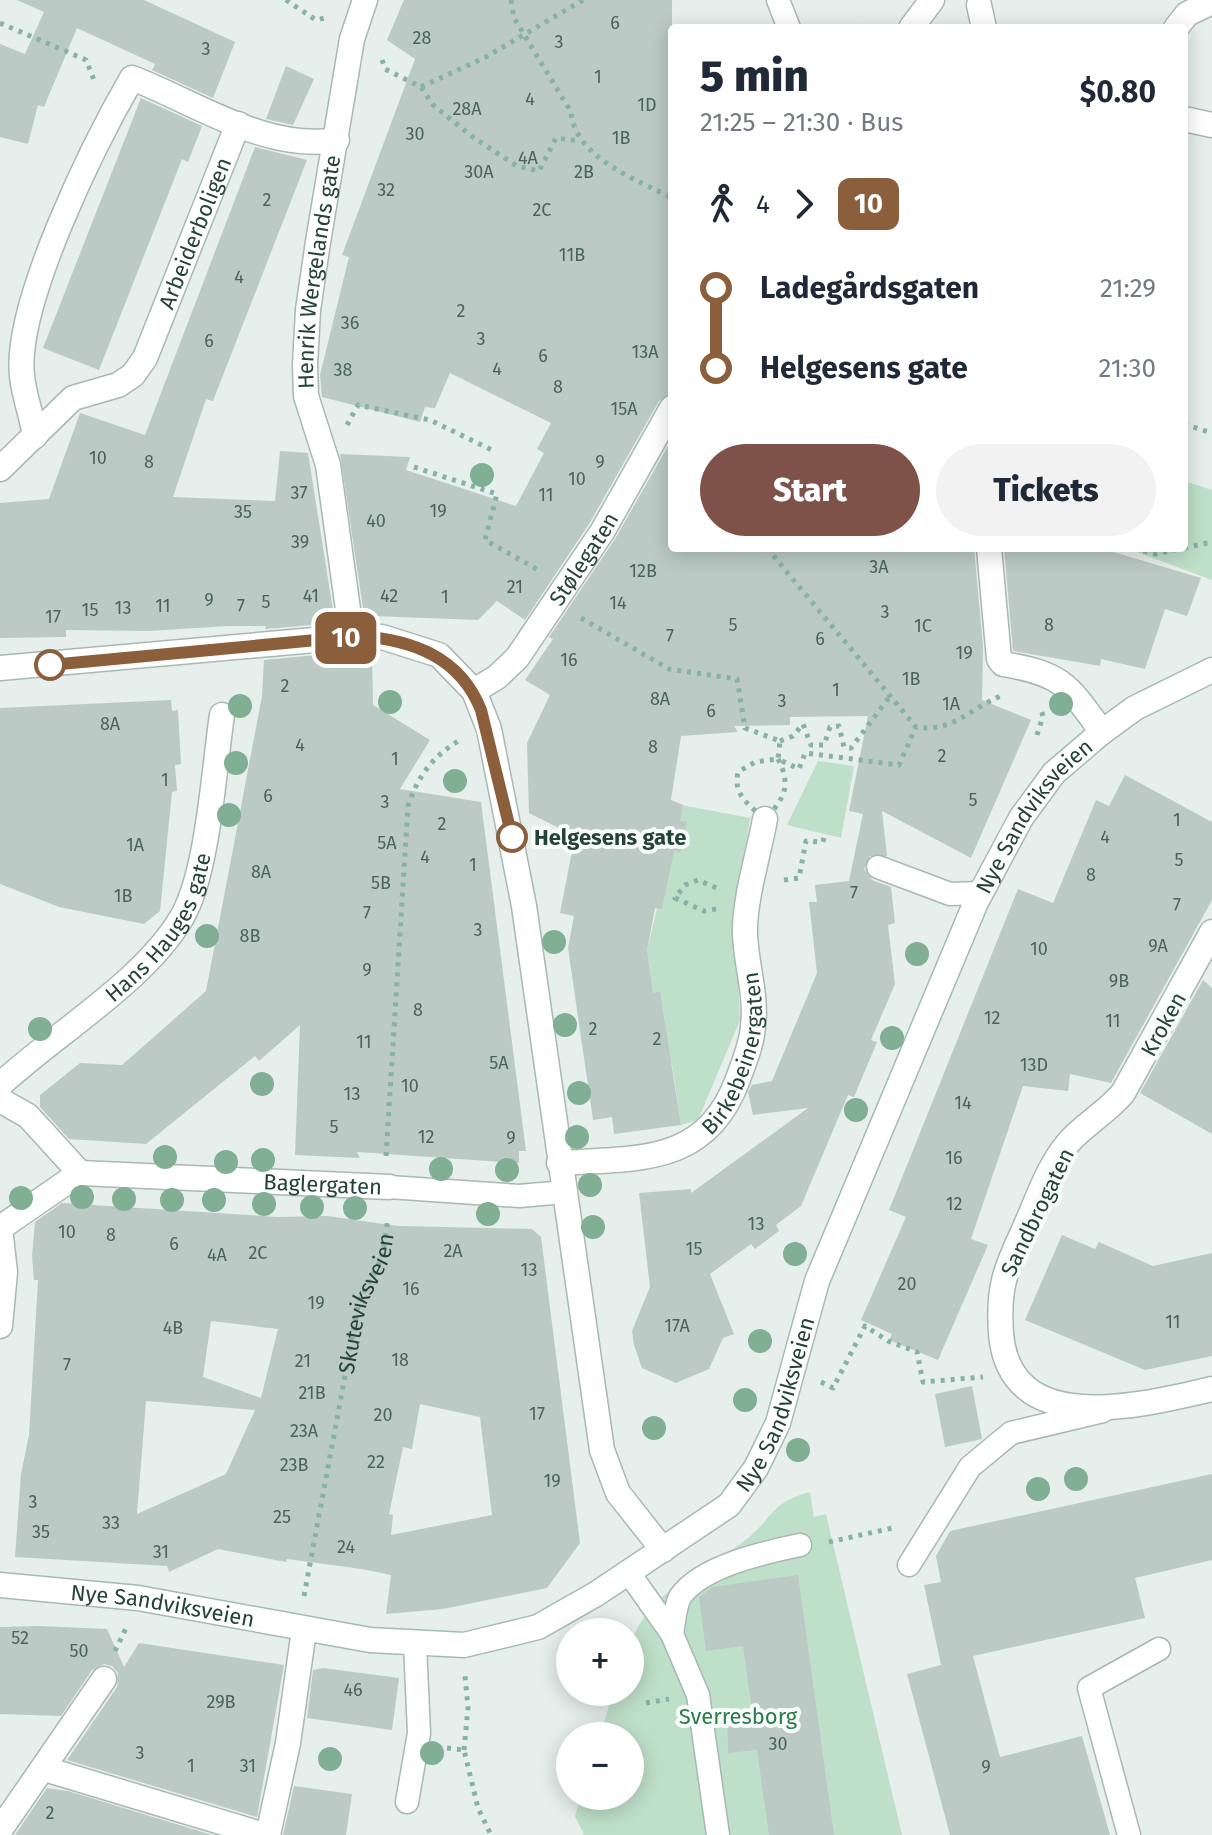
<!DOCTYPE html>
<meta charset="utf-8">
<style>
body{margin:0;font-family:"Fira Sans",sans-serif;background:#f2f2f3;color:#1f2937;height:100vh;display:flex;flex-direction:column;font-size:30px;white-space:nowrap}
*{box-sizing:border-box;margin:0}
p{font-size:26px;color:#747a83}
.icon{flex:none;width:44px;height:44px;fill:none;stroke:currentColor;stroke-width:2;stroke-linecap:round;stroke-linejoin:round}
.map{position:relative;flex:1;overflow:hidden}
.side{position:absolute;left:668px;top:24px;width:520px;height:528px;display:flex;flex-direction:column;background:#fff;border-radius:8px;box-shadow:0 4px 20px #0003}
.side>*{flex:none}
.badge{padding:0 16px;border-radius:12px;font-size:28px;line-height:52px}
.tools{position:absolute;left:556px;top:1618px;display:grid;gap:16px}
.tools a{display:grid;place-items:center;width:88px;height:88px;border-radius:50%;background:#fff;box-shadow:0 4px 20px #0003;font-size:40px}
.map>.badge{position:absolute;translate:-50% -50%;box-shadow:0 0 0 4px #fff}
.legs{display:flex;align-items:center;gap:12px;height:88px;padding:0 32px;font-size:26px}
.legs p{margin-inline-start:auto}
.summary{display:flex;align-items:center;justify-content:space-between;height:136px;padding:0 32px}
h1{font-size:44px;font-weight:800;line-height:60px}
.cta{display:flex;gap:16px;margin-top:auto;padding:16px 32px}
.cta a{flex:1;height:92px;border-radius:48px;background:#7f5249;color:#fff;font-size:32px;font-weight:800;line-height:92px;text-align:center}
.cta a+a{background:#f2f2f3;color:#1f2937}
ul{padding:0 32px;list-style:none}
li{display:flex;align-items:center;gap:28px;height:80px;font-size:30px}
li i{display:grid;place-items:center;width:12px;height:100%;margin:0 10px;background:currentColor}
li i::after{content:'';width:20px;height:20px;margin:-10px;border:6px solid;border-radius:50%;background:#fff}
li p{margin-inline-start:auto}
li:first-child i{background:linear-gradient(#0000 50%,currentColor 0)}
li:last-child i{background:linear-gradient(currentColor 50%,#0000 0)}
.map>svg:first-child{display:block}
.green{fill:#bfe0c8}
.building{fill:#bbcac4;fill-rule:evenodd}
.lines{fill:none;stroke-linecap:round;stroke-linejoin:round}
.service-casing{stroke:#a8b8b2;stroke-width:25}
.pedestrian-casing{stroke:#a8b8b2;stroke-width:27}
.minor-casing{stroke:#a8b8b2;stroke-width:27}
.tertiary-casing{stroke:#a8b8b2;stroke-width:27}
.secondary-casing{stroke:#a4bbb3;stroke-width:27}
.path{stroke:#86b3a5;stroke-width:5;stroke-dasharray:4 6;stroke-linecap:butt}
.service{stroke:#fff;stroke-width:22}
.pedestrian{stroke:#fff;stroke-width:24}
.minor{stroke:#fff;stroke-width:24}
.tertiary{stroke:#fff;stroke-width:24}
.secondary{stroke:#fff;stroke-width:24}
.tree{fill:#80af93}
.line-1-casing{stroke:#fff;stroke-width:18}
.line-1{stroke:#8b5e3c;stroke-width:12}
.stop-1-dot{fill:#fff;stroke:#8b5e3c;stroke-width:4}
.labels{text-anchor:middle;stroke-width:8;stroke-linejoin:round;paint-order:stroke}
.number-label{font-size:18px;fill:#4a645c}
.street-label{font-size:22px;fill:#24423a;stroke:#f7fbf9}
.stop-label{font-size:22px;font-weight:bold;fill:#24423a;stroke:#f7fbf9;text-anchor:start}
.park-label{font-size:22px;fill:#2d7a4b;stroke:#f7fbf9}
</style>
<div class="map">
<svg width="1212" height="1835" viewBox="0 0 1212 1835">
<rect width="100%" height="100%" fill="#e6efeb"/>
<g class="green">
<path d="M1184,481L1212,490V580L1126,548H1184Z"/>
<path d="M818,761L854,766L841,838L787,825Z"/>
<path d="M682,805L750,818L735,915L740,1020L698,1120L681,1125L672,1064L663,1065L647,950Z"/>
<path d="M810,1492L814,1517L826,1514L902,1835H584L575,1816L581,1796H630V1736H600L613,1692H630C630,1678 626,1656 631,1643C648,1592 703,1570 743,1542C774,1519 768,1503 810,1492Z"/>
</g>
<g class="building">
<path d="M17,0H144L235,42L213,98L152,70L155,64L77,28L44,107L38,105L28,144L0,137V44L25,54L44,12Z"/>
<path d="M404,0H672V393L659,401L589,524L525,620L497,601L478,620L372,616V622L365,621L340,454L410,457L406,470L516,506L544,453L537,449L551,423L450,373L435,408L425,407L420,422L322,397L320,375L349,257L342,255L415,59L387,40Z"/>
<path d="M286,66L314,79L293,125L266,119Z"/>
<path d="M141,98L202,126L188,162L182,159L99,370L43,348Z"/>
<path d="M255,147L307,160L213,401L206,399L173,497L275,501L280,451L308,453L335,623L265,629L266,626H228L149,631L66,630V637L0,638V503L49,499L80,413L145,435Z"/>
<path d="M672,439V548H974L983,646L982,700L1031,720L971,858L882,811L887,856H870L864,869L872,880L891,887L895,923L888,925L895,984L871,1040L877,1042L854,1097L848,1095L801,1206L776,1225L779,1231L755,1249L751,1244L710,1274L734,1334L723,1338L709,1369L676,1383L642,1368L634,1345L632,1331L650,1287L639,1193L691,1189V1193L808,1108L753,1115L748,1092L752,1085L772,1081L817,973L809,902H817L815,885L849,881L863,814L849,811L868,716L790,717V725L734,726L738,732L681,736L671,800L683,805L680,821L687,822L681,852L674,851L662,909L655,908L647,950L653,993L660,992L681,1125L614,1134L612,1117L593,1120L568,948L574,916L560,913L575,836L529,813L527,743L550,695L525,680L553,639L549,637L615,539Z"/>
<path d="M1004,548H1100L1201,578L1187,616L1165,609L1145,669L1101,659L1100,666L1013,651Z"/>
<path d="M359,651L372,652L373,705L430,740L400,789L481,802L526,1151H519V1163L357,1152L360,1158L295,1155L300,1025L259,1061L255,1056L146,1144L69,1139L40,1107V1095L80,1063L122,1065L206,991L262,696L264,660Z"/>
<path d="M171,700L172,711L178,710L181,764L175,765L177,791L172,792L160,911L144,924L59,907L0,884V708Z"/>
<path d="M1125,775L1212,822V900L1111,1083L1070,1074L1068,1091L1023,1086L971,1239L988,1245L938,1360L889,1340L892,1334L861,1320L906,1217L889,1210L1018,889L1053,903L1096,800L1109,806Z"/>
<path d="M1203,980L1212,988V1134L1140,1093Z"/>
<path d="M62,1203L278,1217L327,1216L398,1226L532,1229L541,1237L580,1543L547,1588L443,1609L386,1614L391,1575L362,1569L287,1559L286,1562L218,1549L169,1572L167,1566L15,1557L21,1474L29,1435L38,1280H34L32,1256L35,1222ZM211,1321L278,1329L261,1398L203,1377ZM146,1401L255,1410L226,1474L137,1514ZM420,1404L480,1417L492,1515L391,1535L393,1515L389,1514L403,1447L412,1449Z"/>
<path d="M1062,1235L1095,1249L1099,1242L1153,1266L1212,1253V1356L1145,1370L1025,1320Z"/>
<path d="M972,1386L982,1439L945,1447L935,1394Z"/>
<path d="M1212,1474V1560L1135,1578L1145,1618L973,1656L1000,1757L1082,1736L1110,1835H950L907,1674L941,1665L924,1585L941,1582L936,1556L950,1531Z"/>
<path d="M798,1575L834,1835H769L757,1750L728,1753L727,1721L753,1717L743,1646L706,1651L699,1597L713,1587Z"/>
<path d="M40,1626L107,1629L124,1667L139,1643L284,1665L257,1817L67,1760L117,1687L118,1673L112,1666L104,1664L92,1670L61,1716L0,1714V1627Z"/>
<path d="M323,1668L399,1678L392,1730L307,1718L313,1670Z"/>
<path d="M294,1786L352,1794L346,1835H283Z"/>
<path d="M47,1788L68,1791L212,1835H15Z"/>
</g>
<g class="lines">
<defs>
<g id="service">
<path d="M778,0L789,28"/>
<path d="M878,867L950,894L980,893"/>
<path d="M389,1187L519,1196L565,1192"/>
<path d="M909,1565L970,1467L1011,1433L1103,1411"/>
<path d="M629,1573L672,1634L698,1695L718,1835"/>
<path d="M672,1634C674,1624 675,1606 680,1597C701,1566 766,1552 800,1545"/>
<path d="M407,1802L419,1733L415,1644"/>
<path d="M1129,1835L1089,1688L1159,1649"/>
</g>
<g id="pedestrian">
<path d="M911,28L932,0"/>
<path d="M35,436C32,416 24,396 22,376C14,304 95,142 132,78C195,102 266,152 337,140"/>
<path id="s2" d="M0,469L73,398L118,385L133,375L145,358L238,124"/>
<path id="s3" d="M559,1163C637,1158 706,1166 738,1079C744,1062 752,1044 753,1026C757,995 746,965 745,934C744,900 759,853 765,819"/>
<path d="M45,1769L264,1835"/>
<path d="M0,1830L104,1679"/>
</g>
<g id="minor">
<path d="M979,5L984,28"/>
<path d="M1176,28L1187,14L1212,2"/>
<path d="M1184,119L1212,125"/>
<path d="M989,548L999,659L1003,664C1063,674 1068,685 1102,732"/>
<path id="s4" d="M474,691L497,677L517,658L602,532L672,408"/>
<path d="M1212,932L1123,1093C1107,1112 1085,1124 1069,1142C1047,1167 1036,1204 1022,1234C1004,1272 998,1291 1001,1333C1009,1440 1143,1405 1212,1389"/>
<path id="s5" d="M0,1085C56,1033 145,981 182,917C208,873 214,768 222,715"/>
<path d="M0,1100L28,1116L80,1173"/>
<path id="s6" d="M0,1228L80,1173L389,1187"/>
<path d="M0,1228L5,1272L0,1326"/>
<path d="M268,1835L288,1743L304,1630"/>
</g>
<g id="tertiary">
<path id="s7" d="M352,638L328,465L306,396L305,365L308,310L318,242L352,39L365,0"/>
<path d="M0,668L359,636L382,637L439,655L474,691L489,729L524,906L602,1450L618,1493L663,1550"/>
</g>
<g id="secondary">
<path id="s8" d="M0,1585L138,1598L370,1640L464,1645L538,1627L596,1594L729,1505L756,1468L778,1423L817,1281L976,902L1021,818L1054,773L1102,732L1135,708L1212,670"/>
</g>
</defs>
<use href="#service" class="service-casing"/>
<use href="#pedestrian" class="pedestrian-casing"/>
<use href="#minor" class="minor-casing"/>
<use href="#tertiary" class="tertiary-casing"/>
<use href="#secondary" class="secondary-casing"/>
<g class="path">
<path d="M286,0L316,20L325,18"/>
<path d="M511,0L514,18L571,112C575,158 636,179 672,198"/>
<path d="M0,23L86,60L94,80"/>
<path d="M857,28L861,25L867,28"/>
<path d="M382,60L385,69L421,87L433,105L474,138L517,166L539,171L556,138L580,141"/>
<path d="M421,87L486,57L583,0"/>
<path d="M1184,424L1212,433"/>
<path d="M347,425L358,405L430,420L494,451"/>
<path d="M414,467L497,494L485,540L540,571"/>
<path d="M767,548L916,727C953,733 970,708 1001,696"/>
<path d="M1134,548L1155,554L1184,548"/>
<path d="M1184,548L1212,542"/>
<path d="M581,618L669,669L737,679L745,728L780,741L778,759L799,769L805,753L899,765L916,727"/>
<path d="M1037,735L1043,716L1041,710"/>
<path d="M780,741L793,736L803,724L811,745H824L830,727L839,726L844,747L851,748L891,695"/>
<path d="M778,759C792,786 784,799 765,819C748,804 733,795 738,772L755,762Z"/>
<path d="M784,880L799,878L806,841L823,842L825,834"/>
<path d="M716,909L704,911L675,898L685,885L698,880L719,889"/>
<path d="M386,1156L408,806C418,776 432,757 460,740"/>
<path d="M821,1382L833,1388L865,1326L888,1341L917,1352L923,1382L983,1377"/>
<path d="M829,1542L897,1527"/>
<path id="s1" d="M304,1596L359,1301L382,1258L388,1218"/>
<path d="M115,1651L126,1628"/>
<path d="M646,1703L669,1699"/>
<path d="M447,1748L464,1750L478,1808L491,1835"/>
<path d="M464,1750L468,1708L465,1676"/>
</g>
<use href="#service" class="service"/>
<use href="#pedestrian" class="pedestrian"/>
<use href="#minor" class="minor"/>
<use href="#tertiary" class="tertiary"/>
<use href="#secondary" class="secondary"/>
</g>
<g class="tree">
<circle cx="482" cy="475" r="12"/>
<circle cx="390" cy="702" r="12"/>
<circle cx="1061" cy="704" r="12"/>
<circle cx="240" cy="706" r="12"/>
<circle cx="236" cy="763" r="12"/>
<circle cx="455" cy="781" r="12"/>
<circle cx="229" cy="815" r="12"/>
<circle cx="207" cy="936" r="12"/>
<circle cx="554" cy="942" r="12"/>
<circle cx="917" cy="954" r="12"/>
<circle cx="565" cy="1025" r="12"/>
<circle cx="40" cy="1029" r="12"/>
<circle cx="892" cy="1038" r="12"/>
<circle cx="262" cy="1084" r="12"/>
<circle cx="579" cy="1093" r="12"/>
<circle cx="856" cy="1110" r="12"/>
<circle cx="577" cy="1137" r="12"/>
<circle cx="165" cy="1157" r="12"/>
<circle cx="263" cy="1160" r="12"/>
<circle cx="226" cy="1162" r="12"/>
<circle cx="441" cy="1169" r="12"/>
<circle cx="507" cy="1170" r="12"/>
<circle cx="590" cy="1185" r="12"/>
<circle cx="82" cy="1197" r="12"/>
<circle cx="21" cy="1198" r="12"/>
<circle cx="124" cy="1199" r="12"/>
<circle cx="172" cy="1200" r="12"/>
<circle cx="214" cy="1200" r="12"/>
<circle cx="264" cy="1204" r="12"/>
<circle cx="312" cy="1207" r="12"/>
<circle cx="355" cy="1208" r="12"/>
<circle cx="488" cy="1214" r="12"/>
<circle cx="593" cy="1227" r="12"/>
<circle cx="795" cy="1254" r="12"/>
<circle cx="760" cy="1341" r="12"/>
<circle cx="745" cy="1400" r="12"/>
<circle cx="654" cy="1428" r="12"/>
<circle cx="798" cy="1450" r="12"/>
<circle cx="1076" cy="1479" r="12"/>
<circle cx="1038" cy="1489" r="12"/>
<circle cx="432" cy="1753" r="12"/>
<circle cx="330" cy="1759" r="12"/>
</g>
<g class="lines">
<defs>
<path id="line-1" d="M50,665L359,636C413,640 460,657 481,710L512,837"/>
</defs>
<use href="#line-1" class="line-1-casing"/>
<use href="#line-1" class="line-1"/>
</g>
<g class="stop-1-dot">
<circle cx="50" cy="665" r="14"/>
<circle cx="512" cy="837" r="14"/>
</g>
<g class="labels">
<g class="number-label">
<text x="615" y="29">6</text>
<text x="422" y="44">28</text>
<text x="559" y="48">3</text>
<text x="206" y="55">3</text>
<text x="598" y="83">1</text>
<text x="530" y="105">4</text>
<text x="647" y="111">1D</text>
<text x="467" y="115">28A</text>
<text x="415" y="140">30</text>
<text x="621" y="144">1B</text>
<text x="528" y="164">4A</text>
<text x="479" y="178">30A</text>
<text x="584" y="178">2B</text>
<text x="386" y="196">32</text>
<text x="267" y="206">2</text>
<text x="542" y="216">2C</text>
<text x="572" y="261">11B</text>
<text x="239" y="283">4</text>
<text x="461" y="317">2</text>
<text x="350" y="329">36</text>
<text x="481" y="345">3</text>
<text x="209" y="347">6</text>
<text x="645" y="358">13A</text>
<text x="543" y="362">6</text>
<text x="497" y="375">4</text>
<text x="343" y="376">38</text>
<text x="558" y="393">8</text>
<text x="624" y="415">15A</text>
<text x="98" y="464">10</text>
<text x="149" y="468">8</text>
<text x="600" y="468">9</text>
<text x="577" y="485">10</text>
<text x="299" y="499">37</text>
<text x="546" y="501">11</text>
<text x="438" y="517">19</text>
<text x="243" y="518">35</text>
<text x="376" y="527">40</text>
<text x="300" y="548">39</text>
<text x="879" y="573">3A</text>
<text x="643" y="577">12B</text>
<text x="515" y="593">21</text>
<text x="311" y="602">41</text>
<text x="389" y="602">42</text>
<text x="445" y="603">1</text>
<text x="209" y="606">9</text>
<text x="266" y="608">5</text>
<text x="618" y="609">14</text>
<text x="163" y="612">11</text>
<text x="241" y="612">7</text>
<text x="123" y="614">13</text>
<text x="90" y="616">15</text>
<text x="885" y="618">3</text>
<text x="53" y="623">17</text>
<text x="733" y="631">5</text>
<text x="1049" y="631">8</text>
<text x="923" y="632">1C</text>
<text x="670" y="642">7</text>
<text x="820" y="645">6</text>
<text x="964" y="659">19</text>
<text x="569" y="666">16</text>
<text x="911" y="685">1B</text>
<text x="285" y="692">2</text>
<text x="836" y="696">1</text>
<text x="660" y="705">8A</text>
<text x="782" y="707">3</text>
<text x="951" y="710">1A</text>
<text x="711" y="717">6</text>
<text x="110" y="730">8A</text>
<text x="300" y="751">4</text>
<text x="653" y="753">8</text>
<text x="942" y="762">2</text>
<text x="395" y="765">1</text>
<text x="165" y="786">1</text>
<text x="268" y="802">6</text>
<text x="973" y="806">5</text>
<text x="385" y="808">3</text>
<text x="1177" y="826">1</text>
<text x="442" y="830">2</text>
<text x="1105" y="843">4</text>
<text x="387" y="849">5A</text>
<text x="135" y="851">1A</text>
<text x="425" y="863">4</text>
<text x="1179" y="866">5</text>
<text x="473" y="871">1</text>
<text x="261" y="878">8A</text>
<text x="1091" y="881">8</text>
<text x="381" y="889">5B</text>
<text x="854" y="899">7</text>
<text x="123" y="902">1B</text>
<text x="1177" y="911">7</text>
<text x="367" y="919">7</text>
<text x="478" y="936">3</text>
<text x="250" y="942">8B</text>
<text x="1158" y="952">9A</text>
<text x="1039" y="955">10</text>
<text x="367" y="976">9</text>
<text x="1119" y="987">9B</text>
<text x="418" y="1016">8</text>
<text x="992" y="1024">12</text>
<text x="1113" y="1027">11</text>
<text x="593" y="1035">2</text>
<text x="657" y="1045">2</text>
<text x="364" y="1048">11</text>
<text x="499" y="1069">5A</text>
<text x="1034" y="1071">13D</text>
<text x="410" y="1092">10</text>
<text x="352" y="1100">13</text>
<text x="963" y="1109">14</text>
<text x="334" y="1133">5</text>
<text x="426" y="1143">12</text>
<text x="511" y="1144">9</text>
<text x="954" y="1164">16</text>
<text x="954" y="1210">12</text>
<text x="756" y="1230">13</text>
<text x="67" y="1238">10</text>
<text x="111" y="1241">8</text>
<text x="174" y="1250">6</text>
<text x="694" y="1255">15</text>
<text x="453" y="1257">2A</text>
<text x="258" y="1259">2C</text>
<text x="217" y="1261">4A</text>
<text x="529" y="1276">13</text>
<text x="907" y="1290">20</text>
<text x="411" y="1295">16</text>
<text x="316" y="1309">19</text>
<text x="1173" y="1328">11</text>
<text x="677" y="1332">17A</text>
<text x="173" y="1334">4B</text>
<text x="400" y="1366">18</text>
<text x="303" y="1367">21</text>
<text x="67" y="1371">7</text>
<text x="312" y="1399">21B</text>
<text x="537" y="1420">17</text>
<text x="383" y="1421">20</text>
<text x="304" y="1437">23A</text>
<text x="376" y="1468">22</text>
<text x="294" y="1471">23B</text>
<text x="552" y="1487">19</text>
<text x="33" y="1508">3</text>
<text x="282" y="1523">25</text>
<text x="111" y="1529">33</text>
<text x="41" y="1538">35</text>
<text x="346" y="1553">24</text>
<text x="161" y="1558">31</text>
<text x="20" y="1644">52</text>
<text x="79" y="1657">50</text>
<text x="353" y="1696">46</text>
<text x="221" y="1708">29B</text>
<text x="778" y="1750">30</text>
<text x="140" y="1759">3</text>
<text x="191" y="1772">1</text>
<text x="248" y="1772">31</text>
<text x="986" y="1773">9</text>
<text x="50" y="1819">2</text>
</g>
<g class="street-label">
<text dy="8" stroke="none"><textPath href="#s2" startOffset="322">Arbeiderboligen</textPath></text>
<text dy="8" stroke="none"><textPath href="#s7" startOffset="372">Henrik Wergelands gate</textPath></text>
<text dy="8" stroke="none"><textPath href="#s4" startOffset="174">Stølegaten</textPath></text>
<text dy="8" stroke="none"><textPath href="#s8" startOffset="1530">Nye Sandviksveien</textPath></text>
<text dy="8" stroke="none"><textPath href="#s5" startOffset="228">Hans Hauges gate</textPath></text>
<text transform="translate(1163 1024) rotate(-61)" y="8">Kroken</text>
<text dy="8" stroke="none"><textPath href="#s3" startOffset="238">Birkebeinergaten</textPath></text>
<text dy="8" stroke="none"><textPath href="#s6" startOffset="340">Baglergaten</textPath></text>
<text transform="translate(1037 1212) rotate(-64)" y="8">Sandbrogaten</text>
<text dy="8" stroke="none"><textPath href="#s1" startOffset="300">Skuteviksveien</textPath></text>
<text dy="8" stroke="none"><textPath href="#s8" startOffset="884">Nye Sandviksveien</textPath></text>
<text dy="8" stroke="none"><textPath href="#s8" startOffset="164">Nye Sandviksveien</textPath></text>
</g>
<g class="stop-label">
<text x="534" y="845">Helgesens gate</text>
</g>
<g class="park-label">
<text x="738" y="1724">Sverresborg</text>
</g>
</g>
</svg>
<div class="tools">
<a>+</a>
<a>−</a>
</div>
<b class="badge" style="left:346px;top:638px;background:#8b5e3c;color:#fff">10</b>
<section class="side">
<div class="summary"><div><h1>5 min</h1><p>21:25 – 21:30 · Bus</p></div><b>$0.80</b></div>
<div class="legs"><svg class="icon" aria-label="walk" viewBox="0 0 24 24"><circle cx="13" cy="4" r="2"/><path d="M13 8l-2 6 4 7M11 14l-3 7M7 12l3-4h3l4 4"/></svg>4<svg class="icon" aria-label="forward" viewBox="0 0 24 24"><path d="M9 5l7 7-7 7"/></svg><b class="badge" style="background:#8b5e3c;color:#fff">10</b></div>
<ul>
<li><i style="color:#8b5e3c"></i><b>Ladegårdsgaten</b><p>21:29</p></li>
<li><i style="color:#8b5e3c"></i><b>Helgesens gate</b><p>21:30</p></li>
</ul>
<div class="cta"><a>Start</a><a>Tickets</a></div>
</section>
</div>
